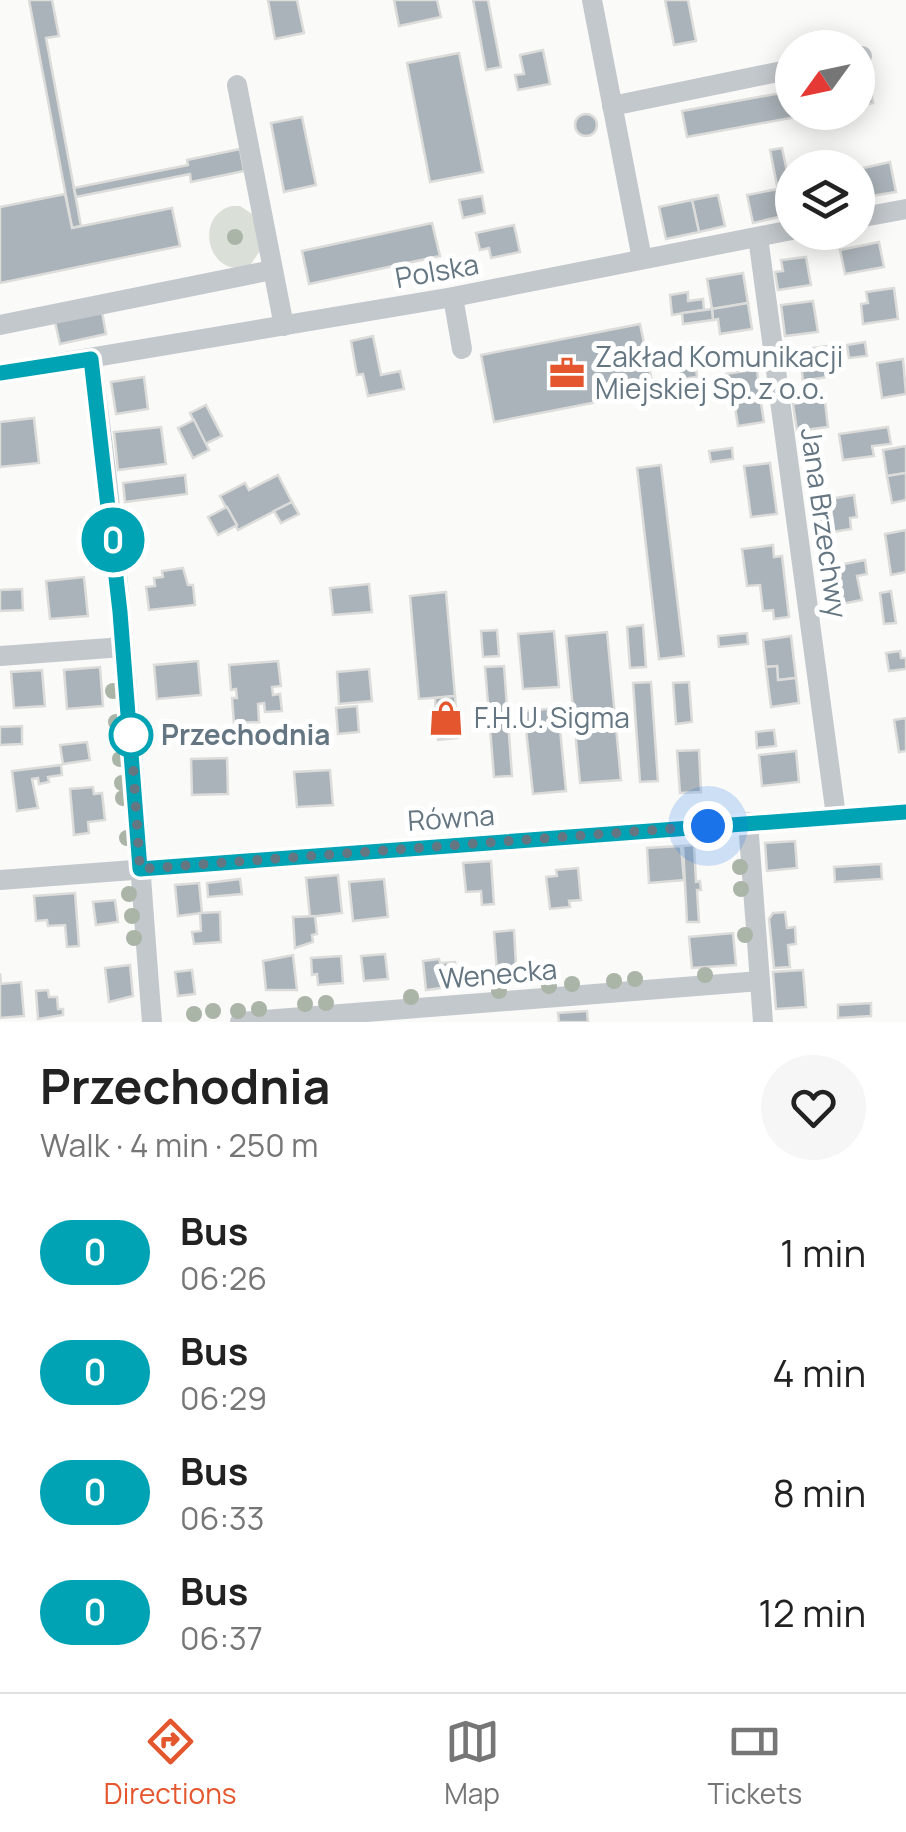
<!DOCTYPE html>
<meta charset="utf-8">
<style>
body{margin:0;font-family:Manrope,sans-serif;background:#f6f6f6;color:#222;height:100vh;display:flex;flex-direction:column;font-size:38px;white-space:nowrap}
*{box-sizing:border-box;margin:0}
p{font-size:32px;color:#767676}
.icon{flex:none;width:55px;height:55px;fill:none;stroke:currentColor;stroke-width:2;stroke-linecap:round;stroke-linejoin:round}
.map{position:relative;height:1022px;overflow:hidden}
.panel{display:flex;flex-direction:column;background:#fff;flex:1}
.panel>*{flex:none}
.badge{padding:0 20px;border-radius:32px;font-size:35px;line-height:65px}
.needle{width:65px;rotate:237deg}
.buttons{position:absolute;left:775px;top:30px;display:grid;gap:20px}
.buttons a{display:grid;place-items:center;width:100px;height:100px;border-radius:50%;background:#fff;box-shadow:0 5px 25px #0003;font-size:50px}
.you{position:absolute;width:50px;height:50px;margin:-25px;border:8px solid #fff;border-radius:50%;background:#1a73e8;box-shadow:0 0 0 15px #1a73e833}
.map>.badge{position:absolute;translate:-50% -50%;box-shadow:0 0 0 5px #fff}
.round{display:grid;place-items:center;flex:none;width:105px;height:105px;border-radius:52px;background:#f6f6f6}
.overview{display:flex;align-items:center;justify-content:space-between;height:170px;padding:0 40px}
h1{font-size:48px;font-weight:700;line-height:75px}
ul{padding:0;list-style:none}
li{display:flex;align-items:center;gap:30px;height:120px;padding:0 40px}
li div{flex:1}
li b{display:block;font-size:38px}
li em{font-style:normal}
li .badge{min-width:110px;font-weight:700;text-align:center}
.dock{display:flex;justify-content:space-around;align-items:center;height:140px;border-top:2px solid #e0e0e0;background:#fff;font-size:28px;color:#767676}
.dock a{display:grid;justify-items:center;gap:5px}
.dock .selected{color:#e4572e}
.map>svg:first-child{display:block}
.green{fill:#dadfd7}
.building{fill:#aab3b9;stroke:#dcdcda;stroke-width:2.5}
.lines{fill:none;stroke-linecap:round;stroke-linejoin:round}
.minor{stroke:#c3c8cc;stroke-width:20}
.tree{fill:#aab4a7}
.line-casing{stroke:#fff;stroke-width:22}
.line{stroke:#00a3b4;stroke-width:15}
.walk{stroke:#657683;stroke-width:10;stroke-dasharray:0 18}
.stop-dot{fill:#fff;stroke:#00a3b4;stroke-width:5}
.labels{text-anchor:middle;stroke-width:10;stroke-linejoin:round;paint-order:stroke}
.street-label{font-size:28px;fill:#657683;stroke:#fff}
.poi-label{font-size:28px;fill:#657683;stroke:#fff;text-anchor:start}
.stop-label{font-size:28px;font-weight:bold;fill:#657683;stroke:#fff;text-anchor:start}
</style>
<div class="map">
<svg width="906" height="1022" viewBox="0 0 906 1022">
<rect width="100%" height="100%" fill="#fafaf8"/>
<path class="green" d="M232,206H240L252,214L261,249L251,264C210,284 191,216 232,206Z"/>
<g class="building">
<path d="M29,0H52L59,36L46,38L81,226L72,228Z"/>
<path d="M268,0H297L304,33L275,39Z"/>
<path d="M394,0H437L441,17L399,26Z"/>
<path d="M473,0H488L501,67L486,70Z"/>
<path d="M665,0H688L696,41L674,45Z"/>
<path d="M543,50L550,84L518,90L515,75L524,74L520,55Z"/>
<path d="M459,53L483,172L430,182L407,63Z"/>
<path d="M868,77L873,103L858,106V79Z"/>
<path d="M792,91V112H823L687,137L682,111Z"/>
<circle cx="586" cy="125" r="11"/>
<path d="M302,117L316,185L284,192L271,123Z"/>
<path d="M782,148L789,181L792,180V214L783,216L770,150Z"/>
<path d="M240,149L244,171L191,182L190,174L76,197L74,188L188,165L187,160Z"/>
<path d="M890,162L896,192L865,197L859,169Z"/>
<path d="M778,189L783,216L753,223L747,195Z"/>
<path d="M65,194L72,228L172,208L180,246L0,283V207Z"/>
<path d="M718,195L725,226L699,232L692,200Z"/>
<path d="M482,196L485,213L463,218L459,200Z"/>
<path d="M692,200L699,232L666,239L659,207Z"/>
<path d="M432,223L440,256L309,284L302,251Z"/>
<path d="M514,225L520,252L491,258L489,248L480,250L476,233Z"/>
<path d="M879,242L884,267L845,274L840,250Z"/>
<path d="M806,257L811,285L778,290L775,272L783,271L781,260Z"/>
<path d="M743,273L748,303L712,309L707,279Z"/>
<path d="M894,288L898,319L863,324L861,304L868,303L866,292Z"/>
<path d="M688,292V301L703,299L704,310L672,315L670,295Z"/>
<path d="M813,301L818,332L785,336L781,305Z"/>
<path d="M748,303L752,329L720,334L718,319L713,320L712,309Z"/>
<path d="M712,309L713,320L683,324L682,313Z"/>
<path d="M102,312L106,334L60,344L55,322Z"/>
<path d="M640,324L654,391L494,422L481,355Z"/>
<path d="M373,336L381,375L400,371L404,389L368,396L363,374L357,375L351,341Z"/>
<path d="M865,342L867,356L849,358L847,345Z"/>
<path d="M703,345L705,357L679,361L678,351Z"/>
<path d="M828,346L833,376L803,381L799,350Z"/>
<path d="M717,356L718,365L696,368L697,377L682,379L679,361Z"/>
<path d="M903,359L906,394L882,398L877,363Z"/>
<path d="M757,369L760,397L729,401L726,374Z"/>
<path d="M144,377L148,409L116,414L111,382Z"/>
<path d="M824,393L828,427L797,431L793,404L799,403L798,397Z"/>
<path d="M760,397L764,422L738,426L734,401Z"/>
<path d="M206,405L222,436L205,444L190,413Z"/>
<path d="M34,418L39,463L0,467V422Z"/>
<path d="M194,420L209,450L193,458L178,428Z"/>
<path d="M161,427L166,464L118,470L114,432Z"/>
<path d="M888,427L891,444L872,446L874,456L843,460L839,434Z"/>
<path d="M906,446V473L887,476L883,450Z"/>
<path d="M732,448L733,459L711,462L709,451Z"/>
<path d="M770,463L777,514L751,517L744,466Z"/>
<path d="M661,465L684,656L659,659L637,468Z"/>
<path d="M906,473V500L892,503L887,476Z"/>
<path d="M185,475L187,494L125,502L123,483Z"/>
<path d="M278,475L292,502L238,530L220,496L245,483L249,490Z"/>
<path d="M854,495L857,517L850,518L851,529L820,534L818,520L826,518L823,500Z"/>
<path d="M292,502L299,514L281,523L274,511Z"/>
<path d="M227,507L237,525L218,535L208,517Z"/>
<path d="M906,530V572L891,575L885,534Z"/>
<path d="M773,545L774,557L782,556L789,617L774,619L773,610L763,611L760,585L747,586L742,549Z"/>
<path d="M865,560L867,574L857,576L862,600L836,605L829,567Z"/>
<path d="M183,568L188,585H193L195,605L149,610L146,587L155,586L154,578L163,577L162,571Z"/>
<path d="M84,577L88,616L50,619L46,581Z"/>
<path d="M369,584L372,612L333,615L330,588Z"/>
<path d="M22,589L23,610L0,611V590Z"/>
<path d="M891,591L896,623L884,624L880,593Z"/>
<path d="M446,592L455,696L419,699L410,596Z"/>
<path d="M643,625L646,667L630,668L627,627Z"/>
<path d="M497,630L499,656L483,657L481,631Z"/>
<path d="M554,631L559,687L523,689L518,634Z"/>
<path d="M607,632L621,780L580,783L566,636Z"/>
<path d="M747,633L748,644L719,647L718,636Z"/>
<path d="M791,636L796,678L778,680L777,666L766,667L763,640Z"/>
<path d="M900,651L901,658H906V669L889,671L886,653Z"/>
<path d="M198,661L201,695L157,699L154,665Z"/>
<path d="M278,661L281,686L272,687L273,695L280,694L282,711L265,712L264,703L258,704L259,722L234,723L232,698H237L236,689L231,690L229,665Z"/>
<path d="M504,666L512,776L494,777L485,667Z"/>
<path d="M777,666L778,680L796,678L799,703L771,707L766,667Z"/>
<path d="M100,667L103,706L67,709L64,670Z"/>
<path d="M369,669L372,701L339,704L337,672Z"/>
<path d="M42,670L45,706L14,708L11,672Z"/>
<path d="M651,682L658,781L640,782L633,683Z"/>
<path d="M689,682L692,722L676,724L673,683Z"/>
<path d="M455,696L458,738L438,740L435,698Z"/>
<path d="M357,706L359,732L338,734L336,708Z"/>
<path d="M558,708L566,791L533,794L524,711Z"/>
<path d="M906,718V751L899,752L894,720Z"/>
<path d="M22,726V744L0,745V727Z"/>
<path d="M774,730L776,746L757,748L756,732Z"/>
<path d="M87,742L90,760L63,764L60,745Z"/>
<path d="M699,750L701,792L680,793L677,751Z"/>
<path d="M796,751L799,782L762,786L759,755Z"/>
<path d="M227,758L228,794L192,795L191,759Z"/>
<path d="M61,765L62,775L48,777L49,782L39,784L38,778L32,779L38,808L17,811L12,771Z"/>
<path d="M330,770L333,805L297,807L294,772Z"/>
<path d="M93,787L94,794L102,793L105,820L88,822L89,833L74,835L70,789Z"/>
<path d="M795,841L797,868L767,871L765,843Z"/>
<path d="M694,845L696,882L700,881L701,890H697L699,922H687L683,846Z"/>
<path d="M681,846L684,880L649,883L647,848Z"/>
<path d="M491,861L494,904L482,905L481,891L466,892L463,863Z"/>
<path d="M881,864L882,879L835,882L834,867Z"/>
<path d="M578,868L581,900L569,901L570,907L550,909L546,877L557,876L556,870Z"/>
<path d="M338,875L342,913L310,917L306,878Z"/>
<path d="M240,879L242,894L208,897L207,883Z"/>
<path d="M384,879L388,917L353,921L349,882Z"/>
<path d="M199,883L202,913L178,916L175,885Z"/>
<path d="M75,893L79,946L67,947L65,925L48,926L47,920L36,921L34,896Z"/>
<path d="M115,900L118,922L96,925L93,902Z"/>
<path d="M220,912L221,942L194,944L192,932L201,931L200,913Z"/>
<path d="M785,912L787,928L795,927L796,944L788,945L790,967L774,968L769,919L773,913Z"/>
<path d="M315,916L317,934L312,935L313,942L295,948L293,917Z"/>
<path d="M514,930L517,984L498,985L494,932Z"/>
<path d="M733,933L736,965L692,968L689,937Z"/>
<path d="M385,954L388,979L364,981L361,956Z"/>
<path d="M293,955L297,990H266L263,961Z"/>
<path d="M341,956L343,983L318,985L317,974L312,975L311,958Z"/>
<path d="M439,959L440,963L455,962L457,986L426,990L423,961Z"/>
<path d="M130,965L133,996L109,1002L105,968Z"/>
<path d="M497,968L498,985L474,987L473,970Z"/>
<path d="M192,970L195,994L178,996L175,972Z"/>
<path d="M803,970L806,1007L776,1009L773,972Z"/>
<path d="M0,973L1,984L21,982L24,1016L0,1018Z"/>
<path d="M48,990L49,997H57L58,1009H63V1015L38,1019L36,991Z"/>
<path d="M871,1003V1016L838,1018V1005Z"/>
<path d="M587,1011L588,1022H559L558,1013Z"/>
</g>
<g class="lines">
<g class="minor">
<path d="M592,0L642,259"/>
<path d="M858,56H862"/>
<path d="M237,85L284,326"/>
<path d="M612,106L792,69"/>
<path d="M858,218L906,209"/>
<path d="M758,237L836,816"/>
<path d="M453,297L462,349"/>
<path d="M0,325L272,270"/>
<path d="M91,359C124,579 134,801 152,1022"/>
<path d="M0,373L453,297L792,230"/>
<path d="M0,656L123,647"/>
<path d="M748,822L763,1022"/>
<path d="M0,880L906,812"/>
<path d="M240,1022L760,981"/>
</g>
</g>
<g class="tree">
<circle cx="235" cy="237" r="8"/>
<circle cx="113" cy="691" r="8"/>
<circle cx="116" cy="722" r="8"/>
<circle cx="120" cy="759" r="8"/>
<circle cx="122" cy="783" r="8"/>
<circle cx="123" cy="798" r="8"/>
<circle cx="127" cy="838" r="8"/>
<circle cx="740" cy="867" r="8"/>
<circle cx="741" cy="889" r="8"/>
<circle cx="129" cy="894" r="8"/>
<circle cx="132" cy="916" r="8"/>
<circle cx="745" cy="935" r="8"/>
<circle cx="134" cy="938" r="8"/>
<circle cx="705" cy="975" r="8"/>
<circle cx="635" cy="979" r="8"/>
<circle cx="614" cy="981" r="8"/>
<circle cx="572" cy="984" r="8"/>
<circle cx="549" cy="986" r="8"/>
<circle cx="499" cy="991" r="8"/>
<circle cx="411" cy="997" r="8"/>
<circle cx="326" cy="1003" r="8"/>
<circle cx="305" cy="1004" r="8"/>
<circle cx="259" cy="1009" r="8"/>
<circle cx="213" cy="1011" r="8"/>
<circle cx="238" cy="1011" r="8"/>
<circle cx="194" cy="1014" r="8"/>
</g>
<g class="lines">
<defs>
<path id="line" d="M0,373L91,359L120,612L140,869L906,812"/>
</defs>
<use href="#line" class="line-casing"/>
<use href="#line" class="line"/>
<path class="walk" d="M131,735L140,869L708,826"/>
</g>
<defs>
<symbol id="office-bare" viewBox="-9 -9 18 18"><path d="M-6-3h4V-5.5h4V-3h4V5H-6ZM-1-4.5V-3h2v-1.5ZM-6 0V1H6V0Z" fill="#e4572e" stroke="#fff" stroke-width="2.5" paint-order="stroke"/></symbol>
<symbol id="shop-bare" viewBox="-9 -9 18 18"><path d="M-5-2.5h2.3a2.7 3.5 0 0 1 5.4 0H5L5.5 6h-11ZM-1.5-2.5h3a1.5 2.3 0 0 0-3 0Z" fill="#e4572e" stroke="#fff" stroke-width="2.5" paint-order="stroke"/></symbol>
</defs>
<g fill-rule="evenodd">
<use href="#office-bare" x="542" y="348" width="50" height="50"/>
<use href="#shop-bare" x="421" y="693" width="50" height="50"/>
</g>
<circle class="stop-dot" cx="131" cy="735" r="20"/>
<g class="labels">
<g class="street-label">
<text transform="translate(437 271) rotate(-10)" y="10">Polska</text>
<text transform="translate(824 523) rotate(82)" y="10">Jana Brzechwy</text>
<text transform="translate(451 818) rotate(-4)" y="10">Równa</text>
<text transform="translate(498 974) rotate(-5)" y="10">Wenecka</text>
</g>
<g class="poi-label">
<text x="595" y="367">Zakład Komunikacji<tspan x="595" dy="32">Miejskiej Sp. z o.o.</tspan></text>
<text x="474" y="728">F.H.U. Sigma</text>
</g>
<g class="stop-label">
<text x="161" y="745">Przechodnia</text>
</g>
</g>
</svg>
<div class="buttons">
<a><svg class="needle" viewBox="-14 -14 28 28"><path d="M0-13l5 13h-10z" fill="#e53935"/><path d="M0 13l5-13h-10z" fill="#767676"/></svg></a>
<a><svg class="icon" aria-label="layers" viewBox="0 0 24 24"><path d="M12 4l9 5-9 5-9-5zM3 14l9 5 9-5"/></svg></a>
</div>
<div class="you" style="left:708px;top:826px"></div>
<b class="badge" style="left:113px;top:540px;background:#00a3b4;color:#fff">0</b>
</div>
<section class="panel">
<div class="overview"><div><h1>Przechodnia</h1><p>Walk · 4 min · 250 m</p></div><a class="round"><svg class="icon" aria-label="heart" viewBox="0 0 24 24"><path d="M12 20l-8-8c-3-5 5-10 8-4 3-6 11-1 8 4z"/></svg></a></div>
<ul>
<li><span class="badge" style="background:#00a3b4;color:#fff">0</span><div><b>Bus</b><p>06:26</p></div><em>1 min</em></li>
<li><span class="badge" style="background:#00a3b4;color:#fff">0</span><div><b>Bus</b><p>06:29</p></div><em>4 min</em></li>
<li><span class="badge" style="background:#00a3b4;color:#fff">0</span><div><b>Bus</b><p>06:33</p></div><em>8 min</em></li>
<li><span class="badge" style="background:#00a3b4;color:#fff">0</span><div><b>Bus</b><p>06:37</p></div><em>12 min</em></li>
</ul>
</section>
<nav class="dock">
<a class="selected"><svg class="icon" aria-label="directions" viewBox="0 0 24 24"><path d="M12 3l9 9-9 9-9-9zM9 14v-3h6M13 9l2 2-2 2"/></svg>Directions</a>
<a><svg class="icon" aria-label="map" viewBox="0 0 24 24"><path d="M3 6l6-2 6 2 6-2v14l-6 2-6-2-6 2zM9 4v14M15 6v14"/></svg>Map</a>
<a><svg class="icon" aria-label="tickets" viewBox="0 0 24 24"><path d="M3 7h18v10H3zM15 7v10"/></svg>Tickets</a>
</nav>
